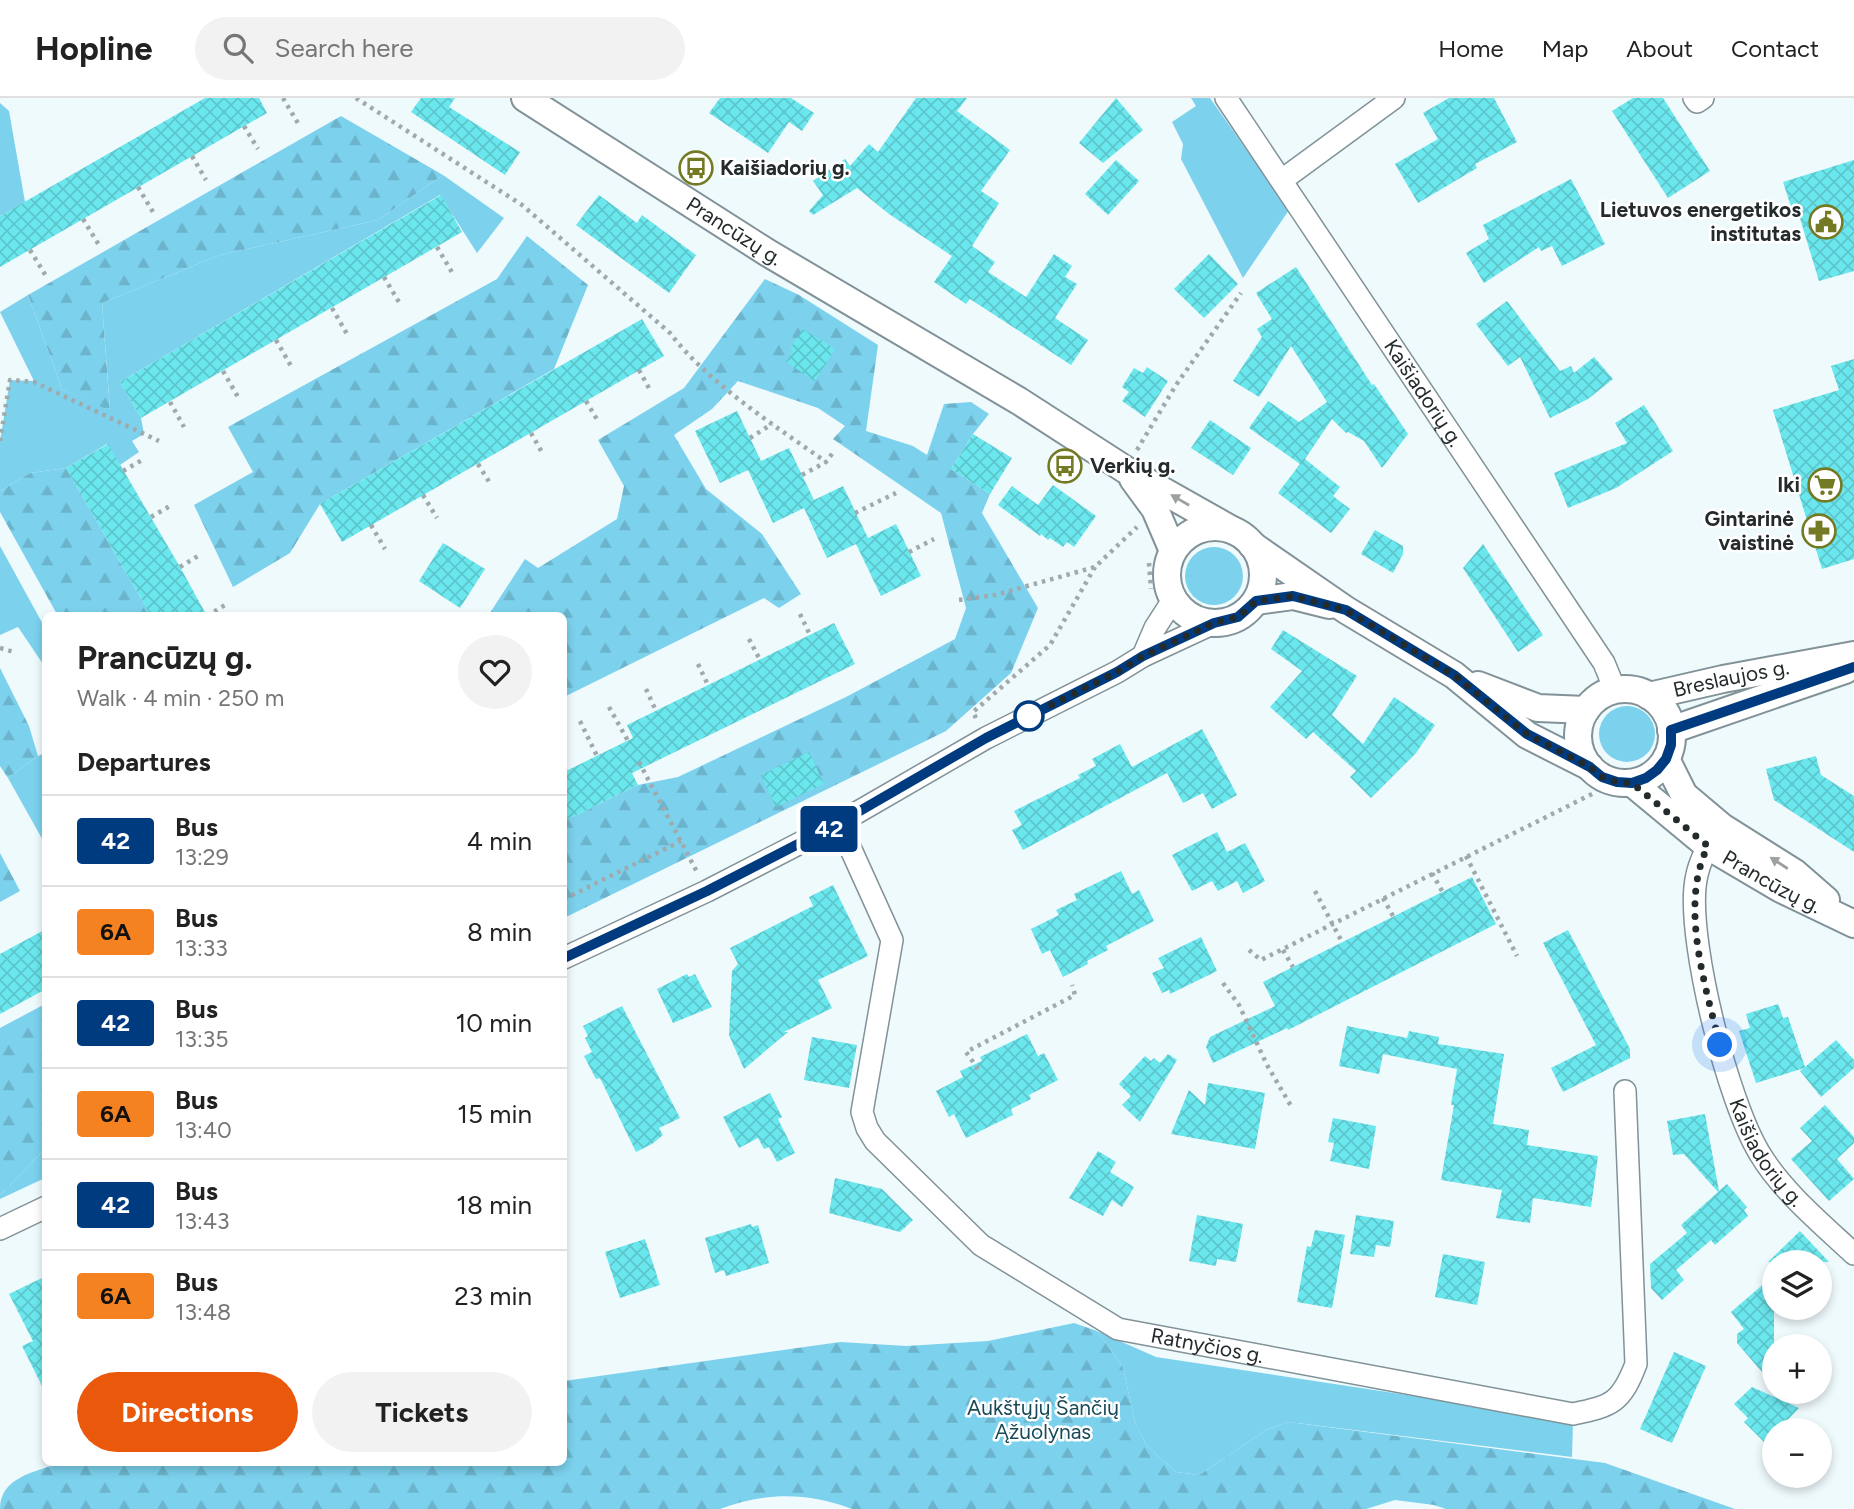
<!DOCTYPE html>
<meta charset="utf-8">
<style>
body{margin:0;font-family:Figtree,sans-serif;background:#f2f2f2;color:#222;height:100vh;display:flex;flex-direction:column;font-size:26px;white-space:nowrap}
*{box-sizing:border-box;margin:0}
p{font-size:23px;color:#767676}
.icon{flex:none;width:38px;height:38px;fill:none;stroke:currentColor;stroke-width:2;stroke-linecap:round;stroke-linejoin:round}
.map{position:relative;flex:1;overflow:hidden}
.sheet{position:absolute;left:42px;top:514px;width:525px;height:854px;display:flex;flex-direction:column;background:#fff;border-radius:10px;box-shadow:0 4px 10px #0003}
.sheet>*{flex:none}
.badge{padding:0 14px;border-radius:5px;font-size:24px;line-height:46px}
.tools{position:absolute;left:1762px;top:1152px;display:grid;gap:14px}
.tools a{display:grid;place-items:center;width:70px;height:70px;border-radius:50%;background:#fff;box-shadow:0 4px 10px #0003;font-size:35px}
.you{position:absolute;width:35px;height:35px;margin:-18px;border:5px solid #fff;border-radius:50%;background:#1a73e8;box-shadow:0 0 0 10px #1a73e833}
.map>.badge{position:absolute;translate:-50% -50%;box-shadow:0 0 0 4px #fff}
h2{padding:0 35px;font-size:26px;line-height:63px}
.round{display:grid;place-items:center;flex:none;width:74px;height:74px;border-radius:37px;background:#f2f2f2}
.overview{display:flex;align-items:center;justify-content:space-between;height:119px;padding:0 35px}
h1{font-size:33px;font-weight:700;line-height:52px}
.primary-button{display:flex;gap:14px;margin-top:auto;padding:14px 35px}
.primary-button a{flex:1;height:80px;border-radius:42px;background:#ea580c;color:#fff;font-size:28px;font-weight:700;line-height:80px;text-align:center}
.primary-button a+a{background:#f2f2f2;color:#222}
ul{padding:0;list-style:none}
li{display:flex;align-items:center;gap:21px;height:91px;padding:0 35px;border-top:2px solid #e0e0e0}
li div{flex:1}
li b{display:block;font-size:26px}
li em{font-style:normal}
li .badge{min-width:77px;font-weight:700;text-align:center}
header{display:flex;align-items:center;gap:42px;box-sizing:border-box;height:98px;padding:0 35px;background:#fff;border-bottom:2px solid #e0e0e0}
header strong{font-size:33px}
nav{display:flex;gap:38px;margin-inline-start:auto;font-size:24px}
.search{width:490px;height:63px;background:#f2f2f2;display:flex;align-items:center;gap:18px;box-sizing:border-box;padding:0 24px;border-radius:38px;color:#767676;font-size:26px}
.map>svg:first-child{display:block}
.green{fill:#7cd1ed}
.forest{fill:url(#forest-firs)}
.building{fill:url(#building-cross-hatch)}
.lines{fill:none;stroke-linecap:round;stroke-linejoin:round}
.minor-casing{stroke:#819298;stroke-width:24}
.tertiary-casing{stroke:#819298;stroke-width:30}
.path{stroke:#a0a9ac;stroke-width:4.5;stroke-dasharray:3.5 5;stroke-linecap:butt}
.minor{stroke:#fff;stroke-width:21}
.tertiary{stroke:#fff;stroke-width:26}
.oneway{fill:#9ca0a0}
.line-casing{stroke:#fff;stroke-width:16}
.line{stroke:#003b80;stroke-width:10}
.walk{stroke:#242b2d;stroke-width:7;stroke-dasharray:0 12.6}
.stop-dot{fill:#fff;stroke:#003b80;stroke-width:3.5}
.labels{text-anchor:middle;stroke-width:5;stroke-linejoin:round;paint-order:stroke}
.poi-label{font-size:21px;font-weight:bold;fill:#242b2d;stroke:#fff;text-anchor:end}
.street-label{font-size:21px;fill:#242b2d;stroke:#fff}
.park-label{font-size:21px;fill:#194a58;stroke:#fff}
</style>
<header>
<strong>Hopline</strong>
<div class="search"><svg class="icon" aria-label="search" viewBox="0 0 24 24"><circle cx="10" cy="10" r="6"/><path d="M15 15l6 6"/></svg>Search here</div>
<nav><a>Home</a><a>Map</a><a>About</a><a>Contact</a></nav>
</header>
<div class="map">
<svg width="1854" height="1411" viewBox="0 0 1854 1411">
<defs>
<pattern id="forest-firs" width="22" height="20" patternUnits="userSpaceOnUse" patternTransform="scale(1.75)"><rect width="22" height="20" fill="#7cd1ed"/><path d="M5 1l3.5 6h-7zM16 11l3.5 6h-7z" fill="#6bb4cc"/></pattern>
<pattern id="building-cross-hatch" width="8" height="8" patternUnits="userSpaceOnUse" patternTransform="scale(1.75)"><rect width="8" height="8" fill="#6ae7ed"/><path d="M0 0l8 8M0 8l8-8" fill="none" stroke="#5cc6cc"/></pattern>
</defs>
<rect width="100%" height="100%" fill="#effafd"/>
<g class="green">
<path d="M1191,0H1210L1289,112L1243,180L1181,61L1183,46L1172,24L1196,8Z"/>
<path d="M0,5L9,13L25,104L0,118Z"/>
<path d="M443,77L504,120L477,155L440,97L120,284L141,320L144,336L132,343L139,354L120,367L107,346L66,370L30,375L0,393V343L10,282L34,283L0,214L28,197L62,291L110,312L102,205L220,157L378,122Z"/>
<path d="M0,448L45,530V569L18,529L0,537Z"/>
<circle cx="1214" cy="478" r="29"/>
<circle cx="1627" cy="636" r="28"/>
<path d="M45,655V746L8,680L38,658Z"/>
<path d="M45,1051V1080L0,1101V1097Z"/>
<path d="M1097,1233L1156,1259L1573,1322L1572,1359L1289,1324L1266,1332L1199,1377L1176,1374L1147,1348L1135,1325L1123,1269Z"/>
</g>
<g class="forest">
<path d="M341,18L443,77L378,122L220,157L102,205L110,313L62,291L28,197Z"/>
<path d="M527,138L588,187L554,271L320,406L290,455L233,489L194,407L253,374L228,329L497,181Z"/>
<path d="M765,181L799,197L878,247L866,333L913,348L927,357L944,306L971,304L989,316L973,336L951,371L990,396L982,415L1038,510L1011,575L946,633L564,820V723L638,687L678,679L846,599L955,541L966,510L941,415L833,341L845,328L818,310L738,283L712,311L674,337L706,391L762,436L801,496L779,510L764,500L564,599V518H488L525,461L538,470L617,421L624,388L598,342L684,290Z"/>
<path d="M66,370L151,518H58L0,414V393L30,375Z"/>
<path d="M0,570L29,628L38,658L8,680L0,668Z"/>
<path d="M0,755L20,793L0,804Z"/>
<path d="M45,906V1051L0,1097V930Z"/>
<path d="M1074,1225L1097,1233L1123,1269L1135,1325L1147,1348L1176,1374L1199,1377L1266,1332L1289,1324L1605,1365L1735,1411H1446L1434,1407L1395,1402L1366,1411H852C808,1394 764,1394 720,1411H0C0,1379 35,1374 60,1365H564V1283L840,1244L906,1248L988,1243Z"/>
</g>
<g class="building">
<path d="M205,0H259L267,15L0,169V118Z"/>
<path d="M421,0H455L449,9L520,54L505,77L411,14Z"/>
<path d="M720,0H791L814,15L802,33L789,24L768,55L709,15Z"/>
<path d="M916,0H967L957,13L1010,52L981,93L999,105L972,148L995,164L988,174L1026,199L1054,156L1072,168L1065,179L1077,186L1055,220L1088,242L1071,267L970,201L966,206L934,184L952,158L889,116L857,90L813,117L809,113L823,97L813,83L845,61L850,68L869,46L878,54Z"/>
<path d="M1116,0L1143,32L1103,65L1079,45Z"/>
<path d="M1449,0H1494L1517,44L1475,66L1477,70L1418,105L1395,66L1438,41L1423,15Z"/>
<path d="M1633,0H1663L1710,73L1668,100L1612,13Z"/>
<path d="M1116,62L1139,83L1108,117L1085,96Z"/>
<path d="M1854,62V173L1819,183L1798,114L1793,115L1783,84Z"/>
<path d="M1571,81L1605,146L1562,168L1552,148L1541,153L1539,149L1484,185L1466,155L1489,141L1483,127Z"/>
<path d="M441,97L462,134L141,320L120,284Z"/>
<path d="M599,97L637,125L642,117L696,157L669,195L576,127Z"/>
<path d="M1209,156L1238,186L1204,220L1174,191Z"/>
<path d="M1296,169L1372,287L1374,286L1408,336L1382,370L1364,343L1348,334L1346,335L1332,321L1305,361L1340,389L1333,398L1350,411L1331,435L1278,395L1300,366L1249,330L1268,303L1299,324L1327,304L1291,248L1259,299L1233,283L1262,239L1257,231L1272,221L1256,195Z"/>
<path d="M1507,203L1560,273L1571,268L1574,275L1594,259L1613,281L1588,301L1550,320L1520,259L1508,268L1476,226Z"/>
<path d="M642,221L664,258L342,444L320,406Z"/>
<path d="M803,231L835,251L815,283L786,264L793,253L790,251Z"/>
<path d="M1854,261V461L1822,471L1773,312L1839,292L1831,268Z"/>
<path d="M1147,269L1168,283L1145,319L1122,303L1129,294L1122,289L1134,270L1143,275Z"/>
<path d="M1644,307L1673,353L1616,390L1568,410L1554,375L1627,345L1615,325Z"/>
<path d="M737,313L761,363L789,350L814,402L843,388L868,440L896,426L921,478L881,498L856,446L827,460L804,410L773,425L748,372L720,385L695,333Z"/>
<path d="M1210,322L1251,350L1233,377L1191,350Z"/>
<path d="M973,336L1012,360L990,396L951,371Z"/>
<path d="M108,346L180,469L207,518H151L66,370Z"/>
<path d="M1053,387L1096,418L1074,449L1067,444L1063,449L1050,440L1048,442L1041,436L1040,438L998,407L1012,388L1038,407Z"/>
<path d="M1375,432L1403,448V456L1393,475L1361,456Z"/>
<path d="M443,445L485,471L460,510L419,483Z"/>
<path d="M1483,446L1543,537L1518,554L1463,470Z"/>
<path d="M834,525L855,566L632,675L638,687L564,723V674L633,640L627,627Z"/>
<path d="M1283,532L1357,578L1332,617L1363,646L1394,599L1435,627L1416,655L1371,700L1350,679L1356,673L1313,634L1306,641L1270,609L1302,573L1271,551Z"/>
<path d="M1202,631L1237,697L1212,711L1203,695L1183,705L1167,675L1023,752L1012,732L1022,727L1014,713L1080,680L1078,677L1096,668L1092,661L1120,646L1132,669Z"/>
<path d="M809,654L824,686L776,709L761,677Z"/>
<path d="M1816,658L1821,677L1854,698V754L1774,702L1766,671Z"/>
<path d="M1217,734L1227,754L1245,745L1265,783L1243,795L1237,783L1218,793L1212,783L1192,793L1172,757Z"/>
<path d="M1121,773L1132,796L1139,792L1154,823L1106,848L1108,852L1087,863L1088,866L1063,879L1050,852L1042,856L1031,831L1059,817L1056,812L1077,802L1074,796Z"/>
<path d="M1472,779L1496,826L1288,932L1287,930L1213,965L1206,949L1210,939L1275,908L1263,884Z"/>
<path d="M833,787L868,858L818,882L832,910L784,934H788L744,971L729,937L732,873L738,866L730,850L813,808L809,799Z"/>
<path d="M46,831V891L0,916V856Z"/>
<path d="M1568,832L1630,951V960L1563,994L1551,970L1596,947L1543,845Z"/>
<path d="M1201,839L1217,873L1170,896L1169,892L1162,895L1152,875L1164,870L1158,860Z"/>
<path d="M687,876L689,879L695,876L712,909L673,925L657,891Z"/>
<path d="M1778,906L1783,920L1788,919L1805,969L1836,942L1854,962V970L1821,999L1800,973L1804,970L1756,985L1739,933L1750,930L1746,916Z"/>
<path d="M622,908L680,1020L659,1030L663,1037L652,1046L636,1054L600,980L596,981L584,958L592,954L585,940L588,938L583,928Z"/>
<path d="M1347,928L1407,940L1409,933L1439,939L1438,946L1504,956L1493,1026L1529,1032L1527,1047L1598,1058L1591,1109L1533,1100L1530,1125L1496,1120L1502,1092L1441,1082L1454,1007H1451L1457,971L1383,956L1379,976L1339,968Z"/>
<path d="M1027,936L1038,958L1044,955L1058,982L1029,997L1031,1001L1011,1011L1013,1017L966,1040L954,1016L949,1019L936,993L963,979L960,973L982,963L980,959Z"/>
<path d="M812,939L857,947L849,990L804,982Z"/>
<path d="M1168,956L1177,962L1140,1024L1122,1007L1131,998L1119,986L1145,958L1151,963L1154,960L1160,965Z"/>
<path d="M1208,985L1265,995L1255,1051L1171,1036L1189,992L1205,1007Z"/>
<path d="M770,995L782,1019L778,1021L795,1055L777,1064L769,1049L764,1051L758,1040L739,1050L723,1019Z"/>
<path d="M1825,1007L1854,1039V1045L1837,1061L1854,1081L1829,1103L1791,1061L1812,1043L1800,1030Z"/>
<path d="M1705,1016L1719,1093L1727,1086L1747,1109L1744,1112L1748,1118L1715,1147L1711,1142L1676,1172L1684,1182L1662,1202L1651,1190L1650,1166L1687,1135L1681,1127L1718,1094L1684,1056L1673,1057L1667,1023Z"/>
<path d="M1333,1020L1376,1028L1369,1071L1330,1063L1334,1045L1328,1044Z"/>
<path d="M1098,1053L1116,1064L1110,1074L1134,1089L1122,1109L1112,1102L1103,1118L1069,1100Z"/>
<path d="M835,1080L882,1091L913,1122L900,1134L829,1115Z"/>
<path d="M1197,1117L1243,1126L1236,1164L1217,1161L1216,1168L1189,1163Z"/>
<path d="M1356,1117L1394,1123L1390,1149L1376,1147L1374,1159L1350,1156Z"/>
<path d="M751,1126L752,1129L758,1127L769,1165L726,1178L724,1172L715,1175L705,1140Z"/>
<path d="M1315,1132L1345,1137L1332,1210L1297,1204L1307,1148L1311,1149Z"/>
<path d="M1800,1133L1829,1164H1768Z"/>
<path d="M645,1141L660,1187L620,1200L605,1154Z"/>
<path d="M1443,1156L1485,1164L1477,1207L1435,1199Z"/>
<path d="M1774,1177V1288L1737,1245V1236L1744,1231L1731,1214Z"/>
<path d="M46,1178V1296L22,1248L33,1243L9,1196Z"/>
<path d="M1674,1254L1706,1268L1672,1345L1640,1331Z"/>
<path d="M1752,1289L1799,1310L1778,1332H1774V1335L1765,1345L1744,1324L1748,1320L1734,1306Z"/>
</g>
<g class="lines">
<defs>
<g id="minor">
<path id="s1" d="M1226,0L1604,565L1615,592"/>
<path d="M1694,0L1697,4L1703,0"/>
<path d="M1282,82L1394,0"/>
<path d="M1143,558L1155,530L1173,502"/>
<path id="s2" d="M839,725L892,842L862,1014L867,1030L875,1043L981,1147L1118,1231L1573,1316C1612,1308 1621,1305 1636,1266L1625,993"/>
<path id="s3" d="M1717,735C1705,752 1697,768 1695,789C1689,849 1728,1004 1760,1056C1782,1093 1823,1127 1854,1156"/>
<path d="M564,860L707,793L839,725L986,640L1117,574L1143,558L1214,525"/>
<path d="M0,1131L46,1109"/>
</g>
<g id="tertiary">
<path id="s4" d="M525,0L768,155L1019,303L1126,372L1234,433"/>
<path d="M1133,381L1155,411L1173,453"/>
<circle cx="1215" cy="477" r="48"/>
<path d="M1252,447L1346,512L1454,577L1527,637L1590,669"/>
<path d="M1256,503L1293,498L1329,507"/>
<path d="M1478,587L1538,610L1586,612"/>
<circle cx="1625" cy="638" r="47"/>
<path id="s5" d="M1649,598L1723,581L1854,557"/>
<path d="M1671,632L1845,572"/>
<path d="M1666,661L1684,697L1722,729L1795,775L1826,802"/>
<path id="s6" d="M1632,685L1708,748L1781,791L1854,826"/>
</g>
</defs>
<use href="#minor" class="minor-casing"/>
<use href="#tertiary" class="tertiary-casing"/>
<g class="path">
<path d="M283,0L299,27"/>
<path d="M356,0L522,107L670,235C708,285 774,327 826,364"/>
<path d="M244,28L258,51"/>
<path d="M192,58L206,82"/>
<path d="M138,89L153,114"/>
<path d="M83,121L99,147"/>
<path d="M437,149L453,176"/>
<path d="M30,152L46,178"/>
<path d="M384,179L400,206"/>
<path d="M332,210L347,236"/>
<path d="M276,242L291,268"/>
<path d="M639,272L650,292"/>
<path d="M223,273L238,299"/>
<path d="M586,303L598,323"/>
<path d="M170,304L184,329"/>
<path d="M531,335L543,356"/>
<path d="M750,340L772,326"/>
<path d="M0,343L10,282L34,284L159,343"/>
<path d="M1137,352L1176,287L1241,195"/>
<path d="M478,366L491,387"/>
<path d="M123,373L144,361"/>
<path d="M802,377L826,364L834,353"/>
<path d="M423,397L437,420"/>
<path d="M855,415L896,395"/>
<path d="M151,419L170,408"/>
<path d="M371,427L385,451"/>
<path d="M909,454L934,441"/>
<path d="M1149,465L1151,491"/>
<path d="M180,469L198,458"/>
<path d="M959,502L995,497L1095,469L1137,429"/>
<path d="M800,516L810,537"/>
<path d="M207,518L225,507"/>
<path d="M749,541L760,562"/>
<path d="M0,550L14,554"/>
<path d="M698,566L708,587"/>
<path d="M646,591L656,613"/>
<path d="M609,609L628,643"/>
<path d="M976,620L973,614L1050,547L1095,469"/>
<path d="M580,623L597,658"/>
<path d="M639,664L697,774"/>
<path d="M1466,758L1517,858"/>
<path d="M1432,775L1442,793"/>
<path d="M1315,793L1342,844"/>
<path d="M1383,800L1393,818"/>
<path d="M564,801L681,743"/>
<path d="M1249,852L1261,862L1594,695"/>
<path d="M1283,852L1293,869"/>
<path d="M1223,885L1239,907L1267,967L1291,1008"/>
<path d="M978,971L966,954L1075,897L1072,887"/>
</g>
<use href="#minor" class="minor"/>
<use href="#tertiary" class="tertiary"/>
</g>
<defs><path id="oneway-solid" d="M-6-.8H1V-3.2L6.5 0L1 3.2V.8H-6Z" transform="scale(1.75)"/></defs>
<g class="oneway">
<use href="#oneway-solid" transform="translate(1180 402) rotate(-150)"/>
<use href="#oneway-solid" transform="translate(1779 765) rotate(-147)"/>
</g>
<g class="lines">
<defs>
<path id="line" d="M564,860L707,793L839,725L986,640L1117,574L1143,558L1214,525L1238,519L1256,503L1293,498L1346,512L1454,577L1527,636L1590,669L1602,679L1617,684L1632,685L1646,680L1657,672L1666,661L1671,647V632L1854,569"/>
</defs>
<use href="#line" class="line-casing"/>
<use href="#line" class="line"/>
<path class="walk" d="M1029,618L1117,574L1143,558L1214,525L1238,519L1256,503L1293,498L1346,512L1454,577L1527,636L1590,669L1602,679L1617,684L1632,685L1708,748C1679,806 1705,887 1720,947"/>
</g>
<defs>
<symbol id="bus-ring" viewBox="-11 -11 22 22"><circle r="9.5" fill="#fff" stroke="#747a23" stroke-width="1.5"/><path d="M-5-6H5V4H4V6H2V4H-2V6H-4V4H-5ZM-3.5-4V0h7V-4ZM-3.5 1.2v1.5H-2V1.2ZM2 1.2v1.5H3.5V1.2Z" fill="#747a23"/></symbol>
<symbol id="civic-ring" viewBox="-11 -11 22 22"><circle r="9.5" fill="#fff" stroke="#747a23" stroke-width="1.5"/><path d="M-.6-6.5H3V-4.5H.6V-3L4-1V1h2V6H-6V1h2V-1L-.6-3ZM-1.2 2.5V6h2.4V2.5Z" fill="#747a23"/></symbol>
<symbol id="supermarket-ring" viewBox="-11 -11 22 22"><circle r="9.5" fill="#fff" stroke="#747a23" stroke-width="1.5"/><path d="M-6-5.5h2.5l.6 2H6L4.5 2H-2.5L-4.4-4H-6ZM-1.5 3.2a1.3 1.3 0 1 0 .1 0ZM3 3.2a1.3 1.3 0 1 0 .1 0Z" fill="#747a23"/></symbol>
<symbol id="pharmacy-ring" viewBox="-11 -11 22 22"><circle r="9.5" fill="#fff" stroke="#747a23" stroke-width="1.5"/><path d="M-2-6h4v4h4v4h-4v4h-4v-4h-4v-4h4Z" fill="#747a23"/></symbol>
</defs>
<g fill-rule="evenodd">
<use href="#bus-ring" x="677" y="51" width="38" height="38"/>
<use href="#civic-ring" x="1807" y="105" width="38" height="38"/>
<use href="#bus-ring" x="1046" y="349" width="38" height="38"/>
<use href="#supermarket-ring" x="1806" y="368" width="38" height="38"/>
<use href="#pharmacy-ring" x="1800" y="414" width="38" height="38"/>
</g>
<circle class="stop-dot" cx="1029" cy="618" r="14"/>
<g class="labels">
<g class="poi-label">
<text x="720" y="77" text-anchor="start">Kaišiadorių g.</text>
<text x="1801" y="119">Lietuvos energetikos<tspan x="1801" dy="24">institutas</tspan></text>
<text x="1090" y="375" text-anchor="start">Verkių g.</text>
<text x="1800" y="394">Iki</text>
<text x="1794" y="428">Gintarinė<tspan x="1794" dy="24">vaistinė</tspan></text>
</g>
<g class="street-label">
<text dy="7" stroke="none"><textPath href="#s4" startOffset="248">Prancūzų g.</textPath></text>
<text dy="7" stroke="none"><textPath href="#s1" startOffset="355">Kaišiadorių g.</textPath></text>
<text dy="7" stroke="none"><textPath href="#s5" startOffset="84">Breslaujos g.</textPath></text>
<text dy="7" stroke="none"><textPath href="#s6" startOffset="172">Prancūzų g.</textPath></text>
<text dy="7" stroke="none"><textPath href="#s3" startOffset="338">Kaišiadorių g.</textPath></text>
<text dy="7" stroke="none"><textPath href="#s2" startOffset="735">Ratnyčios g.</textPath></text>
</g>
<g class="park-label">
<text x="1043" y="1317">Aukštųjų Šančių<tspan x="1043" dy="24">Ąžuolynas</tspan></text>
</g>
</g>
</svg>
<div class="tools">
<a><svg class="icon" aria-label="layers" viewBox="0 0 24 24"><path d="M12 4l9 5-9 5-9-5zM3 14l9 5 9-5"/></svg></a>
<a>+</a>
<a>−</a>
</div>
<div class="you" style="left:1720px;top:947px"></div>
<b class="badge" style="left:829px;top:731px;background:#003b80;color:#fff">42</b>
<section class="sheet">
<div class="overview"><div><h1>Prancūzų g.</h1><p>Walk · 4 min · 250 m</p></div><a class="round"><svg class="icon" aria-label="heart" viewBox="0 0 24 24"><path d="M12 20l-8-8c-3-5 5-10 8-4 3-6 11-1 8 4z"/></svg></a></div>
<h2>Departures</h2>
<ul>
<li><span class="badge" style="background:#003b80;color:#fff">42</span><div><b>Bus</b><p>13:29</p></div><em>4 min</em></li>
<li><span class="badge" style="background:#f58220;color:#111">6A</span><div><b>Bus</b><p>13:33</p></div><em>8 min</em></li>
<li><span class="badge" style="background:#003b80;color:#fff">42</span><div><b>Bus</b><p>13:35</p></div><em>10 min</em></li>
<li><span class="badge" style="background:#f58220;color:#111">6A</span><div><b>Bus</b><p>13:40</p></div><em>15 min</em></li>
<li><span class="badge" style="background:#003b80;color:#fff">42</span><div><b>Bus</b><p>13:43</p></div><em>18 min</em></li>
<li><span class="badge" style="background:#f58220;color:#111">6A</span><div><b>Bus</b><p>13:48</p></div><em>23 min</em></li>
</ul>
<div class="primary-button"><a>Directions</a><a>Tickets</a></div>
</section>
</div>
